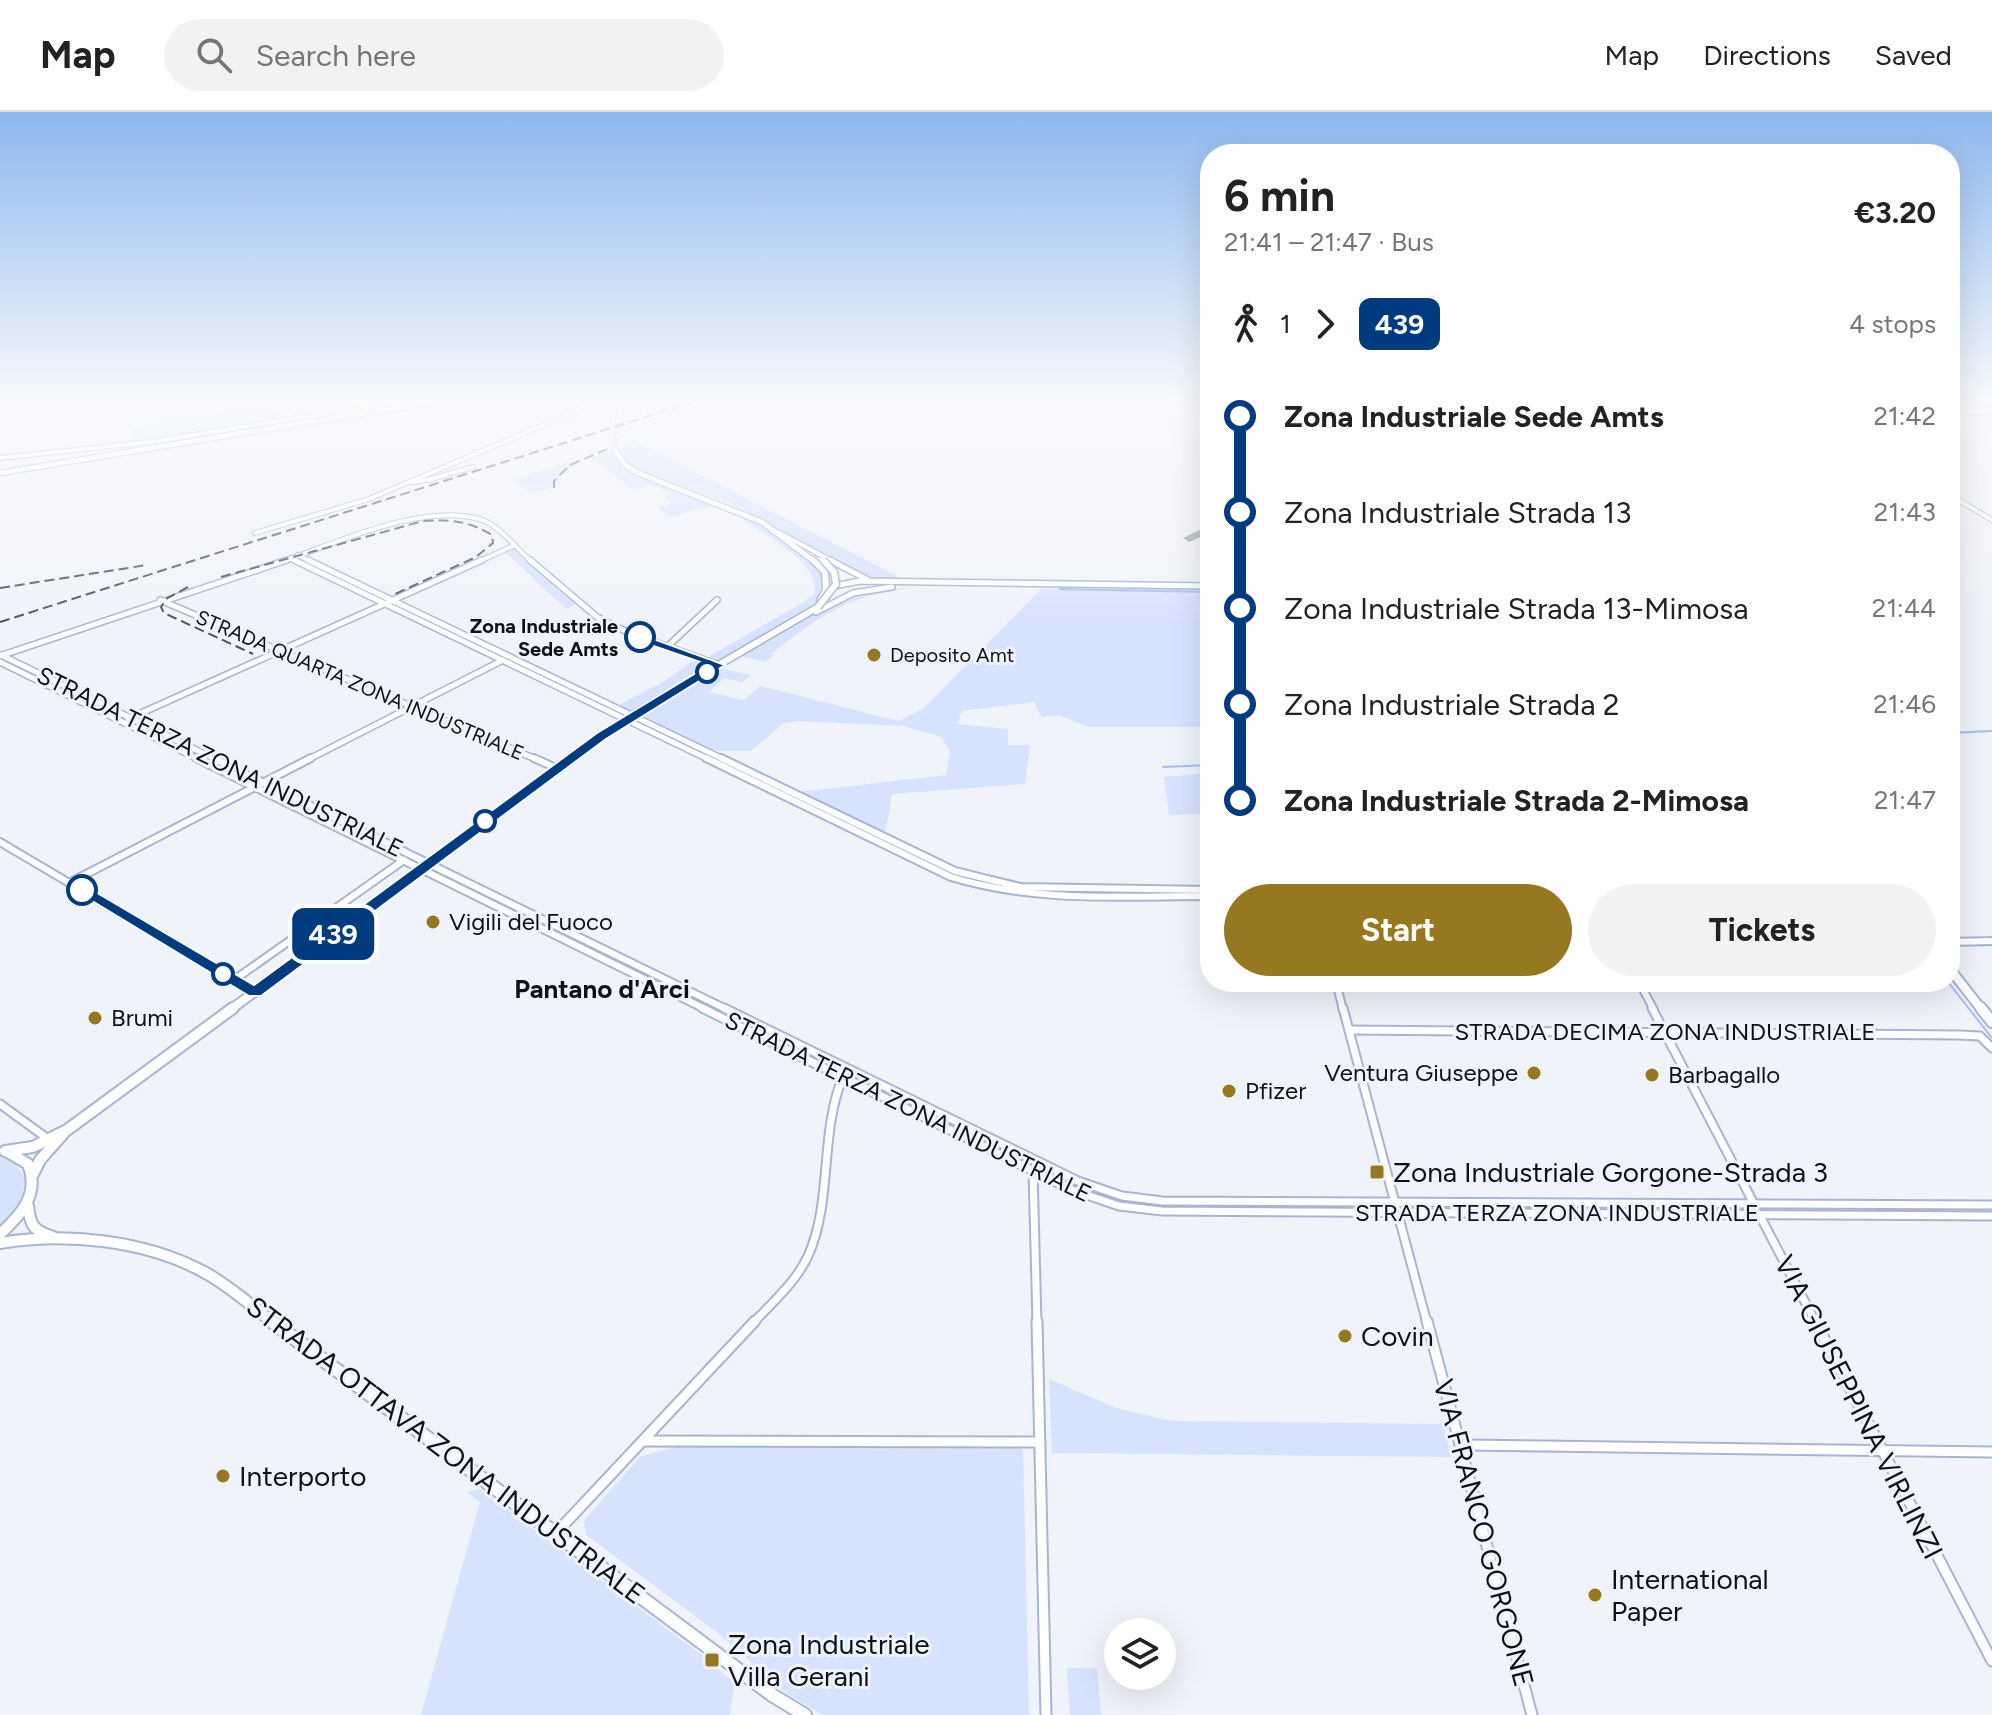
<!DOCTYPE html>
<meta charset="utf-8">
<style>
body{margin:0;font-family:Figtree,sans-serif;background:#f2f2f2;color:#222;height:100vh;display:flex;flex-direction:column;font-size:30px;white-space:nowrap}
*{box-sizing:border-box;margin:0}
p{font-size:26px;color:#767676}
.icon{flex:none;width:44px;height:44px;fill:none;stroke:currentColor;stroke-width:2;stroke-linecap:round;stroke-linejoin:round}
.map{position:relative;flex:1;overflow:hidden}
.side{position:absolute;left:1200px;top:32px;width:760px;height:848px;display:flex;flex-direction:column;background:#fff;border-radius:32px;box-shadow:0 8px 32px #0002}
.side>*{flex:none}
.badge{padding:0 16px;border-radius:12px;font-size:28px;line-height:52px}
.fabs{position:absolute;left:1104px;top:1506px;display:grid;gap:16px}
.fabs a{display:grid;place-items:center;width:72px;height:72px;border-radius:50%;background:#fff;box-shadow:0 8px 32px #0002;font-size:40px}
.map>.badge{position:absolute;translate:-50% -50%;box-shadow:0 0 0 4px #fff}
.legs{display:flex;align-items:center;gap:12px;height:88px;padding:0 24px;font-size:26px}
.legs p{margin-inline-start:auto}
.summary{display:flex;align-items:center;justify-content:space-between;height:136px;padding:0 24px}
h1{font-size:44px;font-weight:700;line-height:60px}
.button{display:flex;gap:16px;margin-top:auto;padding:16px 24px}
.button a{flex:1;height:92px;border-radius:48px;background:#967820;color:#fff;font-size:32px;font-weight:700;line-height:92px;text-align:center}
.button a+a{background:#f2f2f2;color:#222}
ul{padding:0 24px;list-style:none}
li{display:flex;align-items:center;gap:28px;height:96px;font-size:30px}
li i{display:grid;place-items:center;width:12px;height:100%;margin:0 10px;background:currentColor}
li i::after{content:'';width:20px;height:20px;margin:-10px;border:6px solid;border-radius:50%;background:#fff}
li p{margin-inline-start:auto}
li:first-child i{background:linear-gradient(#0000 50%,currentColor 0)}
li:last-child i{background:linear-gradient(currentColor 50%,#0000 0)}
header{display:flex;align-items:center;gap:48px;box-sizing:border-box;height:112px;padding:0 40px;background:#fff;border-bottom:2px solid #e0e0e0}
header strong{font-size:38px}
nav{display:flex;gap:44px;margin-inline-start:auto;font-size:28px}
.search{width:560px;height:72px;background:#f2f2f2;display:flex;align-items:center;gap:20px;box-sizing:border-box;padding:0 28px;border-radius:44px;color:#767676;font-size:30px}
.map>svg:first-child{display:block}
.green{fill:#d7e2ff}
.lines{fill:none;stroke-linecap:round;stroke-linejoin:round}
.stream{stroke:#a8bdf7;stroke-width:2}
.taxiway{fill:#9ea2aa;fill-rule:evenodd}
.major-tunnel{stroke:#ced1d8;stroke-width:5;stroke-dasharray:5 2;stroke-linecap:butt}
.minor-far4-casing{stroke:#a9b4d3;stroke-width:6}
.minor-far3-casing{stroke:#a9b4d3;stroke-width:8}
.minor-far2-casing{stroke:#a9b4d3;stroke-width:10}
.minor-far1-casing{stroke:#a9b4d3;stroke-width:11}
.minor-casing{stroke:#a9b4d3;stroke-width:13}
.major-far4-casing{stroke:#a9b4d3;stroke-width:7}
.major-far3-casing{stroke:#a9b4d3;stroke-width:9}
.major-far2-casing{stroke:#a9b4d3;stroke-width:12}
.major-far1-casing{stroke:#a9b4d3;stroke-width:14}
.major-casing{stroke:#a9b4d3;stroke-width:16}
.minor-far4{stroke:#fff;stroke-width:4}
.minor-far3{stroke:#fff;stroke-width:5}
.minor-far2{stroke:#fff;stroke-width:6}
.minor-far1{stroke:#fff;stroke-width:7}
.minor{stroke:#fff;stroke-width:9}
.major-far4{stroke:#fff;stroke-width:5}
.major-far3{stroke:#fff;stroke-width:6}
.major-far2{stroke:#fff;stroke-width:8}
.major-far1{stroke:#fff;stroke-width:10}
.major{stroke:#fff;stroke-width:12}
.rail{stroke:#4d515a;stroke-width:2;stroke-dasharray:10 5;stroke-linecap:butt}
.major-bridge-casing{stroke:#a9b4d3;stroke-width:9;stroke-linecap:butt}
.major-bridge{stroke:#fff;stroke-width:6}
.line-1{fill:#003b80;stroke:#fff;stroke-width:2}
.stop-1-dot{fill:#fff;stroke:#003b80;stroke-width:4}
.poi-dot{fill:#967820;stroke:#f0f3f9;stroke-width:3}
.labels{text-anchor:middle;stroke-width:6;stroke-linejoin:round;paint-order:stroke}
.far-stop-label{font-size:20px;font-weight:bold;fill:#0d111b;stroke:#f0f3f9;text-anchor:end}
.far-poi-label{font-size:20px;fill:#0d111b;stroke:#f0f3f9;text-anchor:start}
.far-street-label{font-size:20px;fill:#0d111b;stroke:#f0f3f9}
.street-label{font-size:24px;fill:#0d111b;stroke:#f0f3f9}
.poi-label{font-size:24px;fill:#0d111b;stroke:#f0f3f9;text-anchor:start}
.neighbourhood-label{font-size:26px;font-weight:bold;fill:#0d111b;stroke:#f0f3f9}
.near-poi-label{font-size:28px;fill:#0d111b;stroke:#f0f3f9;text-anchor:start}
.near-street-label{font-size:28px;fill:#0d111b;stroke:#f0f3f9}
</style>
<header>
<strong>Map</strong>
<div class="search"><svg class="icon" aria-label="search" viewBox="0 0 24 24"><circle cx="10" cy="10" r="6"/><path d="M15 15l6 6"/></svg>Search here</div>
<nav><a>Map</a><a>Directions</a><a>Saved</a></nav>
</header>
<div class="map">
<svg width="1992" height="1603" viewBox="0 0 1992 1603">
<rect width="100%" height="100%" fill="#f0f3f9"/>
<g class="green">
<path d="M274,295L279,307L285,306L133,332L131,316Z"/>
<path d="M634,328L906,469H873L732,392L651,365L629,354L617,338Z"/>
<path d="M611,338C622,364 652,370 676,378L674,381L680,379L719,392L669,405L658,395L670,392L671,388L665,385L673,381L650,373L633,377L591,346Z"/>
<path d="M576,348L581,349L561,363L557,375L530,381L513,368Z"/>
<path d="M738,402C764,411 819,445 826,472L818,488L811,493L725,545L716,549L706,546L802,491L814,483C822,446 756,422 738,402Z"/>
<path d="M514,436L576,492L566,497L505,440Z"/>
<path d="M913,476C849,482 820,504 771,542L774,543L765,550L741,544C798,511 845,475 913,476Z"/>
<path d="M1041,477H1210V615H1088L1059,603L1042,605L1034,590L962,599L957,612L1008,617V633H1030L1025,672L892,682L885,722L799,680L946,663L950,640L942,625L904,614L797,609L782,612L751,639H712L645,605L646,599L719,556L751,563L742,570L724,566L709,580L744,588L760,574L899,609L924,596Z"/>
<path d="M694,548L708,555L632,599L615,595L663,570Z"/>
<path d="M1210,661V702L1169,703L1164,665Z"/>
<path d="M0,1043L13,1049L26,1067L19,1092L0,1115Z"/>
<path d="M1049,1267L1116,1296L1172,1309L1443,1312L1452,1345L1052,1341Z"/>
<path d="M1023,1334L1029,1603H823L786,1581L718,1521L586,1423L584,1408L641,1344L676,1335Z"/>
<path d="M480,1377L703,1544L734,1571L730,1603H421L480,1390L467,1380Z"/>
<path d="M1067,1556H1097L1101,1603H1070Z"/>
</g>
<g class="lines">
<g class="stream">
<path d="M1060,477L1210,480"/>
<path d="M1950,621L1992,619"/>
<path d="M1163,655L1210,653"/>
<path d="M1948,870L1992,926"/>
</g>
<path class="taxiway" d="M1210,413V421L1189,430L1183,426Z"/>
<path class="major-tunnel" d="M615,338L618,309"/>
<defs>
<g id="minor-far4">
<path d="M0,346L150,330L397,290"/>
<path d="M428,368L473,355"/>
<path d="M406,371L426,368"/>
<path d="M1950,383L1992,408"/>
<path d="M778,420L834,450"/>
<path d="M255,421L369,387L572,301L590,290"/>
<path d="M298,443L312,450"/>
<path d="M291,446L298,450"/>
<path d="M281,450C337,431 420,391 479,407C497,411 518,438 532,450"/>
<path d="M478,450L515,433"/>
</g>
<g id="minor-far3">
<path d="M294,448L710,648"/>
<path d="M308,448L725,648"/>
<path d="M530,448L597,505L627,520L719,553"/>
<path d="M830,448L868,468"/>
<path d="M834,474L860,469L1210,474"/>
<path d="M160,488L538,648"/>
<path d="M816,500L853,481L892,475"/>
<path d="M667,535L717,488"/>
<path d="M1,543L217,648"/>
<path d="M0,544L287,448"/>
<path d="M0,550L200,648"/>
<path d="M128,607L482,448"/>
<path d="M307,648L503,548"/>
</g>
<g id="minor-far2">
<path d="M196,646L707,898"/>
<path d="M213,646L728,898"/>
<path d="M534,646L556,656"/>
<path d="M706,646L951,765C1036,791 1122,784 1210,784"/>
<path d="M721,646L955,759L1020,775L1210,778"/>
<path d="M0,730L255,881"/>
<path d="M69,771L311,646"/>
<path d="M1950,830L1992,829"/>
<path d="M234,868L404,748"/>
<path d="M1336,870L1343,898"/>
<path d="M1639,870L1654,898"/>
</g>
<g id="minor-far1">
<path d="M702,896L1072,1078L1119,1094L1162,1099L1992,1104"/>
<path d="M724,896L1078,1069L1122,1084L1163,1089L1992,1093"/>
<path d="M1343,896L1427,1211"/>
<path d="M1652,896L1754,1092"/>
<path d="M1349,918L1959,923L1980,924L1992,936"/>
<path d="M0,992L48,1027"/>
<path d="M1033,1059L1037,1211"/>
<path d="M1759,1102L1816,1211"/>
<path d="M753,1211C773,1190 796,1170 808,1144C833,1089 819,1019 844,962"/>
</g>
<g id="minor">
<path d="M1037,1209L1046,1603"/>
<path d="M1427,1209L1532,1603"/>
<path d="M1815,1209L1992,1549"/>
<path d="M643,1329L1040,1330"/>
<path d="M1461,1333L1992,1340"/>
<path d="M557,1420L755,1209"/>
</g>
<g id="major-far4">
<path d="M1950,301L1992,299"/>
<path d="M618,309L622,290"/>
<path d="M615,338L625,353L638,361L762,410L815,450"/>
<path d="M0,361L431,290"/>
</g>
<g id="major-far3">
<path d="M813,448L825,460L826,478L820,489"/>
<path d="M569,648L624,608L818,495"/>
</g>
<g id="major-far2">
<path d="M1950,857L1982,898"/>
<path d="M230,898L572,646"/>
</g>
<g id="major-far1">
<path d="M1981,896L1992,910"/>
<path d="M5,1039L33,1035L67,1018L233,896"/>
<path d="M33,1062L40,1048L63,1022"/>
<path d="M28,1094C30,1114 34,1119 53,1125"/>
<path d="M0,1122C21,1103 40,1082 28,1052L8,1040"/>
<path d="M0,1131C65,1120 145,1128 204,1160C229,1173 251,1194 274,1211"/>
</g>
<path id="major" d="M271,1209L772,1583L805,1603"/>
</defs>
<use href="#minor-far4" class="minor-far4-casing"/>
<use href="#minor-far3" class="minor-far3-casing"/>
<use href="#minor-far2" class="minor-far2-casing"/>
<use href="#minor-far1" class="minor-far1-casing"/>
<use href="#minor" class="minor-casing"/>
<use href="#major-far4" class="major-far4-casing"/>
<use href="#major-far3" class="major-far3-casing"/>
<use href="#major-far2" class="major-far2-casing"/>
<use href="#major-far1" class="major-far1-casing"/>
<use href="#major" class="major-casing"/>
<use href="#minor-far4" class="minor-far4"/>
<use href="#minor-far3" class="minor-far3"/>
<use href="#minor-far2" class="minor-far2"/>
<use href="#minor-far1" class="minor-far1"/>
<use href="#minor" class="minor"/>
<use href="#major-far4" class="major-far4"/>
<use href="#major-far3" class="major-far3"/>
<use href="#major-far2" class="major-far2"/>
<use href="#major-far1" class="major-far1"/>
<use href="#major" class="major"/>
<g class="rail">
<path d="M554,376V369L570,353L612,335"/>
<path d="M221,465L423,409C450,407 469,409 492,423L493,431L476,445L393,483"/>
<path d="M188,475L166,487L161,495L164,501L253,542"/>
<path d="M0,476L147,453"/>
<path d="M0,510L693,290"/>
</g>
<defs>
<path id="major-bridge" d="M818,495L836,472L834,460L823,448"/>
</defs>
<use href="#major-bridge" class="major-bridge-casing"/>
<use href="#major-bridge" class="major-bridge"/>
</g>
<linearGradient id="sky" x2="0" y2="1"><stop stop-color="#8eb8ee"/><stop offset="0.56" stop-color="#f8fafc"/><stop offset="1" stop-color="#f8fafc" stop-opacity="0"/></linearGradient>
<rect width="1992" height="515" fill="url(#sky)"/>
<path class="line-1" d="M640,522L725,553L606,627L261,884H249L74,778L87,775L254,873L597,621L709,553L636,528L634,525Z"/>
<g class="stop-1-dot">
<circle cx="640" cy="525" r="14"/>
<circle cx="707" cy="560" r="10"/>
<circle cx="485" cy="709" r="10"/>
<circle cx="82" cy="778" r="14"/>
<circle cx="223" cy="862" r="10"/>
</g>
<g class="poi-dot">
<circle cx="874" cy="543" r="8"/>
<circle cx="433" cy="810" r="8"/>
<circle cx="95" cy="906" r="8"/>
<circle cx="1534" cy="961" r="8"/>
<circle cx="1652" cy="963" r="8"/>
<circle cx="1229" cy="979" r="8"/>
<rect x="1369" y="1052" width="16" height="16" rx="4"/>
<circle cx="1345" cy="1224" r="8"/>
<circle cx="223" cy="1364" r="8"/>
<circle cx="1595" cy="1483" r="8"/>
<rect x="704" y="1540" width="16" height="16" rx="4"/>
</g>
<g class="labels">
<g class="far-stop-label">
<text x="618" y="521">Zona Industriale<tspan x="618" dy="23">Sede Amts</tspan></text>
</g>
<g class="far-poi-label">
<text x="890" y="550">Deposito Amt</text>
</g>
<g class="far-street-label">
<text transform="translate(360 573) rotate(23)" y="7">STRADA QUARTA ZONA INDUSTRIALE</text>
</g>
<g class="street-label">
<text transform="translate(220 650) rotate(26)" y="8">STRADA TERZA ZONA INDUSTRIALE</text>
<text x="1665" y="928">STRADA DECIMA ZONA INDUSTRIALE</text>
<text transform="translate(908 995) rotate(26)" y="8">STRADA TERZA ZONA INDUSTRIALE</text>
<text x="1557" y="1109">STRADA TERZA ZONA INDUSTRIALE</text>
</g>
<g class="poi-label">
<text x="449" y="818">Vigili del Fuoco</text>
<text x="111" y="914">Brumi</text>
<text x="1518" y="969" text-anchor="end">Ventura Giuseppe</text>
<text x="1668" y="971">Barbagallo</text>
<text x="1245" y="987">Pfizer</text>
</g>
<g class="neighbourhood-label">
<text x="602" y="886">Pantano d'Arci</text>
</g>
<g class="near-poi-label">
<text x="1393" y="1070">Zona Industriale Gorgone-Strada 3</text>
<text x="1361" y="1234">Covin</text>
<text x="239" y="1374">Interporto</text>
<text x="1611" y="1477">International<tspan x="1611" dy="32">Paper</tspan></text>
<text x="728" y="1542">Zona Industriale<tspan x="728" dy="32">Villa Gerani</tspan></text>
</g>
<g class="near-street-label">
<text transform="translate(1859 1295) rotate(63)" y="10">VIA GIUSEPPINA VIRLINZI</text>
<text transform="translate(446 1338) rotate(37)" y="10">STRADA OTTAVA ZONA INDUSTRIALE</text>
<text transform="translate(1484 1421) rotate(75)" y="10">VIA FRANCO GORGONE</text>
</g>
</g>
</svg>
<div class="fabs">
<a><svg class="icon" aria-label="layers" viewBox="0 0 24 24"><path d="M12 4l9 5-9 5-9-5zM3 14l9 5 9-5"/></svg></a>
</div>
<b class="badge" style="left:333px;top:822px;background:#003b80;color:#fff">439</b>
<section class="side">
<div class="summary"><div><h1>6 min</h1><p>21:41 – 21:47 · Bus</p></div><b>€3.20</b></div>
<div class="legs"><svg class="icon" aria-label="walk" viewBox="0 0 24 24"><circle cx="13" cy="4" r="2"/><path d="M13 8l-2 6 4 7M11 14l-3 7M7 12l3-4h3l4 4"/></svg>1<svg class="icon" aria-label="forward" viewBox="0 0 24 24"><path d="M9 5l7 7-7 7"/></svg><b class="badge" style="background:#003b80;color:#fff">439</b><p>4 stops</p></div>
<ul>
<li><i style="color:#003b80"></i><b>Zona Industriale Sede Amts</b><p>21:42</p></li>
<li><i style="color:#003b80"></i><span>Zona Industriale Strada 13</span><p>21:43</p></li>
<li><i style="color:#003b80"></i><span>Zona Industriale Strada 13-Mimosa</span><p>21:44</p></li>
<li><i style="color:#003b80"></i><span>Zona Industriale Strada 2</span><p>21:46</p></li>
<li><i style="color:#003b80"></i><b>Zona Industriale Strada 2-Mimosa</b><p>21:47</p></li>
</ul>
<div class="button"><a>Start</a><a>Tickets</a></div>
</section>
</div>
